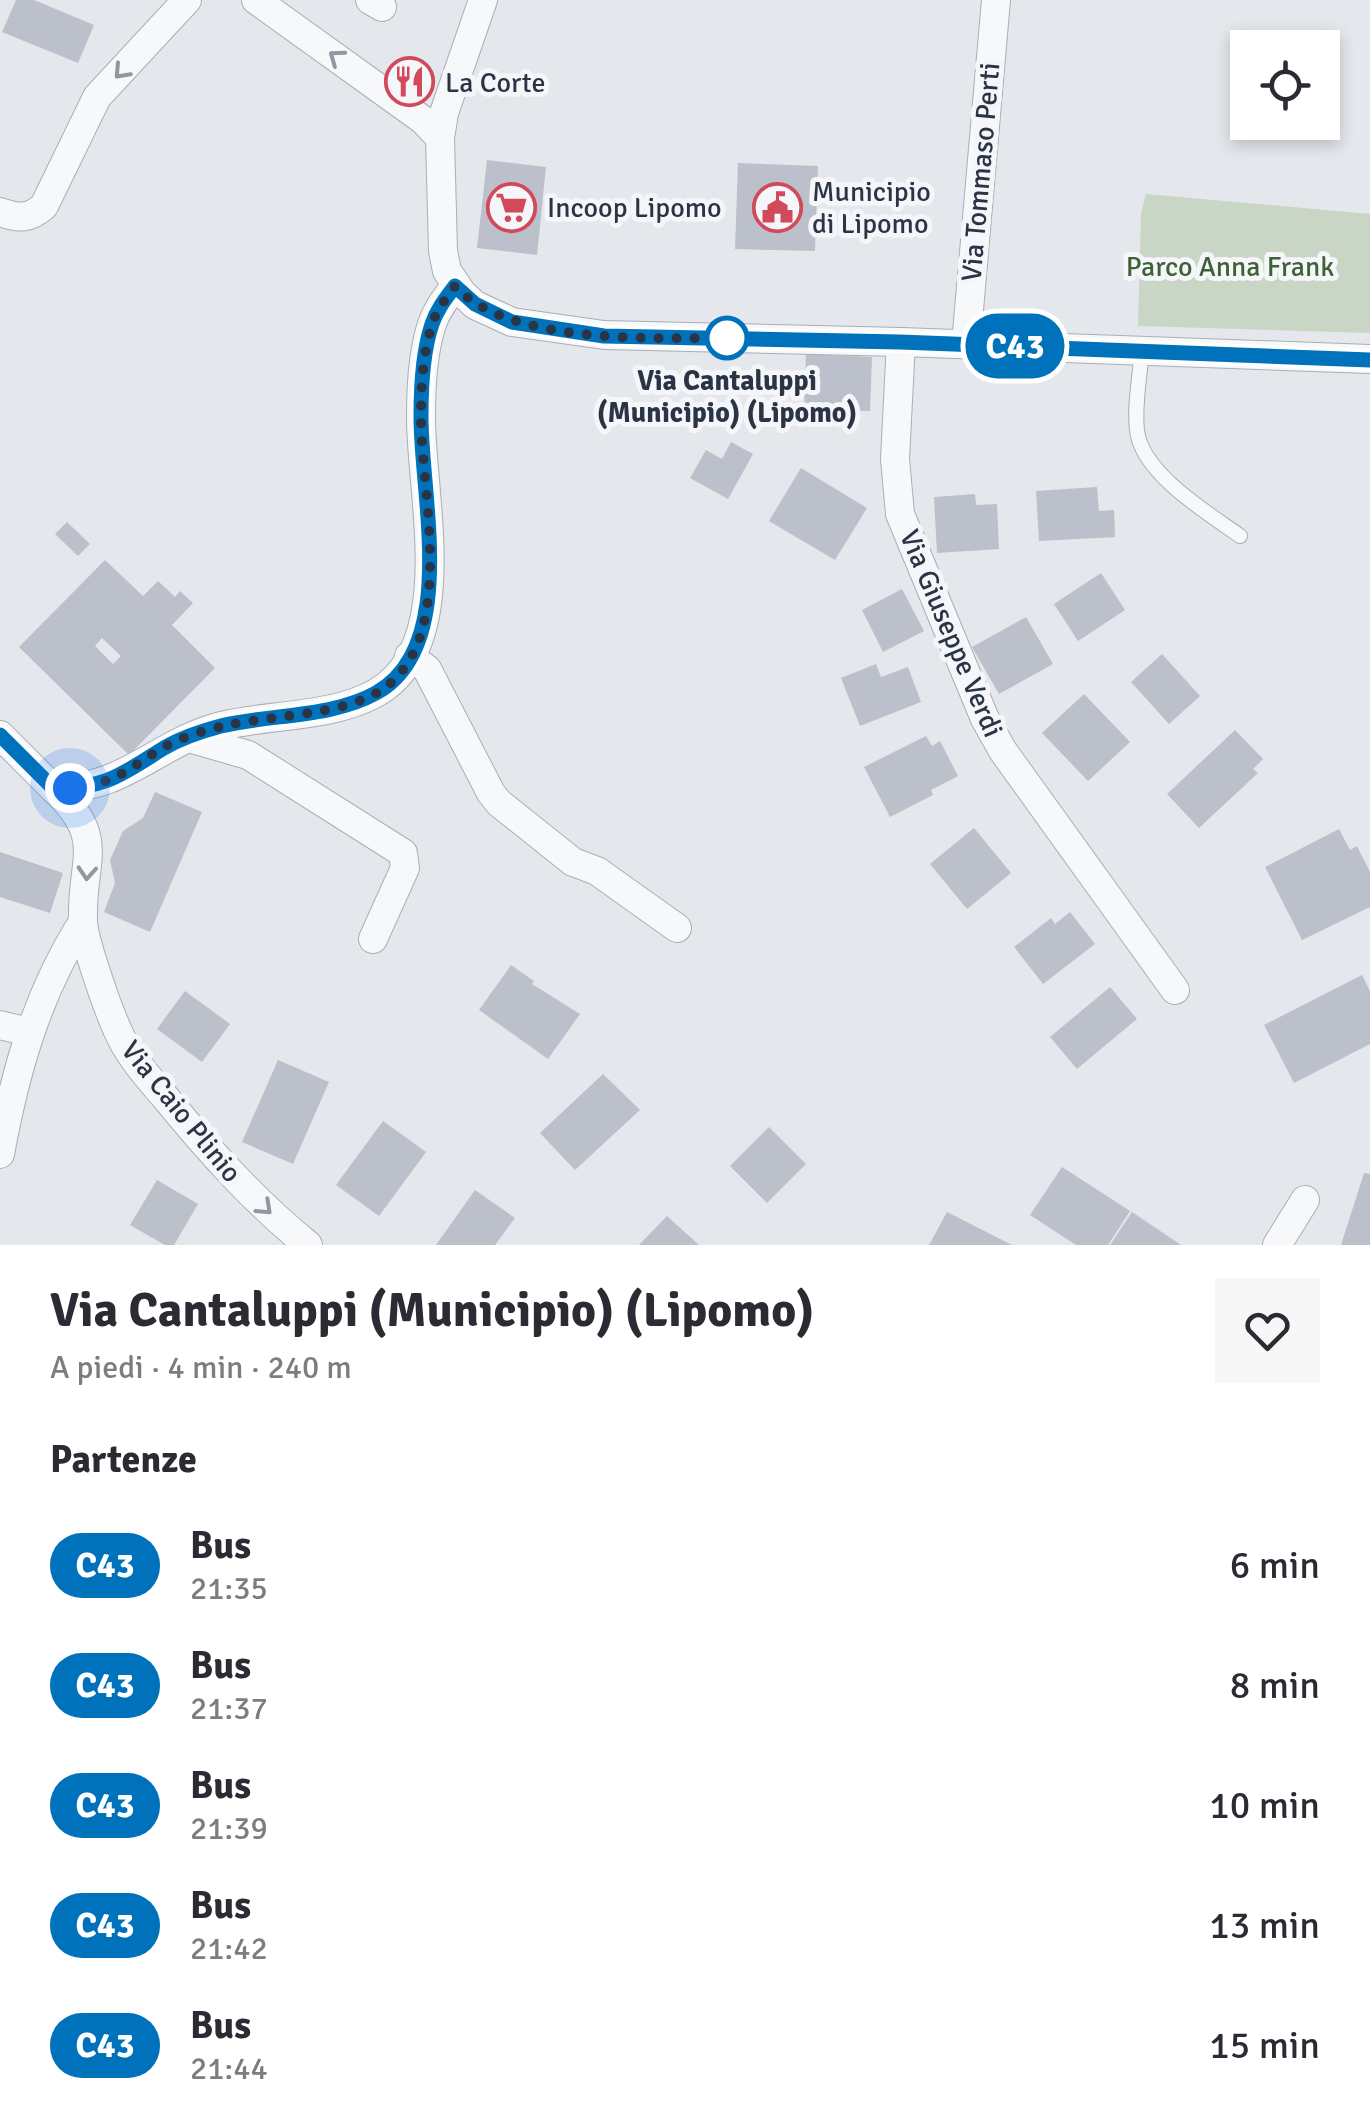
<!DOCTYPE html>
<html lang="it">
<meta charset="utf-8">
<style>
body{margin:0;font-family:Signika,sans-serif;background:#f7f7f7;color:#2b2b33;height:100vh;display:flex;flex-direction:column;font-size:38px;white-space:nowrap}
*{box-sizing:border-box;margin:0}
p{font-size:32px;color:#7c7c81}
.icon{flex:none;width:55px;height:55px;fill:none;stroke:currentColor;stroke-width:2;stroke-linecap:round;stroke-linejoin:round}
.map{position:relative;height:1245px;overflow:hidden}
.drawer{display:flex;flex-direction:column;background:#fff;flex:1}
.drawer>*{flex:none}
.badge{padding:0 20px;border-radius:32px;font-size:35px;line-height:65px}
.tools{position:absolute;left:1230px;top:30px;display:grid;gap:20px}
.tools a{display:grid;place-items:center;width:110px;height:110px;border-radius:0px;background:#fff;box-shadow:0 5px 15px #0003;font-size:50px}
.you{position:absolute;width:50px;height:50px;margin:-25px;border:8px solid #fff;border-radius:50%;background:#1a73e8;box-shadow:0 0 0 15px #1a73e833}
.map>.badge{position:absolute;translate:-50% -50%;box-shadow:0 0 0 5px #fff}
h2{padding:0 50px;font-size:38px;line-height:90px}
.round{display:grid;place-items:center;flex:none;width:105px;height:105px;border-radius:0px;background:#f7f7f7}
.summary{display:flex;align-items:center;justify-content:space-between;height:170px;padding:0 50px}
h1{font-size:48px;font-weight:800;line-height:75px}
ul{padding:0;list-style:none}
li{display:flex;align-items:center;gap:30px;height:120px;padding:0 50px}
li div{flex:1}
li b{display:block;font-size:38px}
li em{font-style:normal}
li .badge{min-width:110px;font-weight:700;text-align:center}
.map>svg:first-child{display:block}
.green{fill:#c9d6c5}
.building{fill:#bbc0ca;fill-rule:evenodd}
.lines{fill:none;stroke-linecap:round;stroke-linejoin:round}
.lane-casing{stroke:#a9aeb7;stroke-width:16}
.street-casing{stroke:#a9aeb7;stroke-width:30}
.lane{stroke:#f7f8fa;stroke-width:14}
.street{stroke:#f7f8fa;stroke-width:28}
.oneway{stroke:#9196a0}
.line-casing{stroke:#fff;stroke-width:22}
.line{stroke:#0072bc;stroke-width:15}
.walk{stroke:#2b3445;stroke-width:10;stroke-dasharray:0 18}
.stop-dot{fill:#fff;stroke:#0072bc;stroke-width:5}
.labels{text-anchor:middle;stroke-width:10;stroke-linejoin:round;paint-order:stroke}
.poi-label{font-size:28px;fill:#2b3445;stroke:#f4f6f9;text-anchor:start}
.street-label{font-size:28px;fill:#2b3445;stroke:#f4f6f9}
.park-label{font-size:28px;fill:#3f6138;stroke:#f4f6f9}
.stop-label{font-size:28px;font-weight:bold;fill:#2b3445;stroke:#f4f6f9}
</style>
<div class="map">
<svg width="1370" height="1245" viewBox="0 0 1370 1245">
<rect width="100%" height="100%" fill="#e4e7ec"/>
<path class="green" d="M1146,194L1370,214V333L1138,326L1141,214Z"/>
<g class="building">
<path d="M16,0H34L94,25L78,63L2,32Z"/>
<path d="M487,160L546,167L537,255L477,248Z"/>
<path d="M738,163L818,166L815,251L735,249Z"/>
<path d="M806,354L872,357L870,411L804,409Z"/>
<path d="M731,442L753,454L728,499L690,478L706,450L722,459Z"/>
<path d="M801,468L867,508L835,560L769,521Z"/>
<path d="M1097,487L1099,511L1114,510L1115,537L1039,541L1036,491Z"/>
<path d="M975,494L976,505L997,504L999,549L937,553L934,497Z"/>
<path d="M67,522L90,544L78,556L55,534Z"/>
<path d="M105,560L143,596L158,581L175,597L180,591L193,603L172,625L215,668L129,755L19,647ZM102,638L121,656L113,664L95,646Z"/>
<path d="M1101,573L1125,610L1078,641L1054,604Z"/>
<path d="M902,589L924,631L883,652L862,610Z"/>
<path d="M1026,617L1053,664L999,694L972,647Z"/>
<path d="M1162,654L1200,696L1169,724L1131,682Z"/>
<path d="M876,664L881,677L908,667L921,702L860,726L841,678Z"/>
<path d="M1084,694L1130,742L1088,781L1042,733Z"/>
<path d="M1235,730L1263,759L1253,769L1258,773L1199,828L1167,794Z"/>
<path d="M926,736L932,746L940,741L958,776L931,790L933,795L890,817L864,767Z"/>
<path d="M155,792L202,812L150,932L104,912L115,883L110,860L123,831L143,818Z"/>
<path d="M974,828L1011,873L967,909L930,864Z"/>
<path d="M1339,829L1350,850L1357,846L1370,872V907L1302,940L1265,867Z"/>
<path d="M0,852L63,873L50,913L0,897Z"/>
<path d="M1070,912L1095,944L1043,984L1014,947L1051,918L1055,924Z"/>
<path d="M511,965L534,981L532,984L580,1014L548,1059L479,1010Z"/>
<path d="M1362,975L1370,991V1044L1294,1083L1264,1025Z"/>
<path d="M1110,987L1137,1019L1077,1069L1050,1037Z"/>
<path d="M185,991L230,1024L202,1062L157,1029Z"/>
<path d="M278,1060L329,1082L293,1164L242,1142Z"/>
<path d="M603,1074L640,1110L575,1170L540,1133Z"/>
<path d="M383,1121L426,1152L379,1216L336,1185Z"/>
<path d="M769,1127L806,1164L767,1203L730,1166Z"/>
<path d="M1062,1167L1130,1211L1108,1245H1076L1030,1215Z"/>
<path d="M1364,1173L1370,1174V1245H1341Z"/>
<path d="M157,1180L198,1204L174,1245H165L130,1225Z"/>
<path d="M475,1190L515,1218L495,1245H436Z"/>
<path d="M947,1212L1012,1245H929Z"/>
<path d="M1132,1212L1181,1245H1110Z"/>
<path d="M667,1216L699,1245H639Z"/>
</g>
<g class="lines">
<defs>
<path id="lane" d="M1142,350C1140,376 1134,405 1137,430C1141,473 1208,513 1240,536"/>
<g id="street">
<path d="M256,0L423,120L440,138"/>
<path d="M370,0L382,7"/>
<path d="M483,0L444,113L440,138L443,251L447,271L462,293L475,305L512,322L604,335L901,342L1370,359"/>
<path d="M0,212C19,218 28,220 44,206L97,97L187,0"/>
<path d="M901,342L895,459L900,514L985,719L1003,751L1175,990"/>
<path d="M966,344L996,0"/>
<path d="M409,656L427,669L491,793L499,803L573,862L597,871L677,928"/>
<path d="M0,735L53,788C124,791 156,743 221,726C270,714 331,718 376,693C460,646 420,492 421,415C421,387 423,351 432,324C437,309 446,298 455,286"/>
<path d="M189,738L248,755L403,853L405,868L373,939"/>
<path d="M53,788C108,839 81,858 83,920C83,939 108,1009 117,1029C128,1055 147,1076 165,1097C209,1151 254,1201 308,1245"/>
<path d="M0,1025L29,1032"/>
<path d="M0,1154C15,1072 37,994 82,923"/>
<path d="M1277,1245L1305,1200"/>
</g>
</defs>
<use href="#lane" class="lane-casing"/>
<use href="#street" class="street-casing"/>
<use href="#lane" class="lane"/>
<use href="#street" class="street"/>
</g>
<defs><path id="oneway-chevron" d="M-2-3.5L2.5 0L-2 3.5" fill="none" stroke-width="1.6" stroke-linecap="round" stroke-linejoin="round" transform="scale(2.5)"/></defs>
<g class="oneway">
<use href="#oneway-chevron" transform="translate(336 57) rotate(-144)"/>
<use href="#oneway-chevron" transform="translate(121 72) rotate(133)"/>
<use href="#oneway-chevron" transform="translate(87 873) rotate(94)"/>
<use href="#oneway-chevron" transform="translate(265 1208) rotate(43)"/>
</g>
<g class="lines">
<defs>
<path id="line" d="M0,735L53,788C104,790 124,773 164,748C181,738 202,731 221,726C270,714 331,718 376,693C460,647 420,492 421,415C421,387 423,351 432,324C437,309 446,298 455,286L475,304L512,322L604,336L900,342L1370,360"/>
</defs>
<use href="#line" class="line-casing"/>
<use href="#line" class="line"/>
<path class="walk" d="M70,788C120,783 126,769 166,746C183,737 205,730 224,726C270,715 340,716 380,691C459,640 421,494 421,416C421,388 423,352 432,325C436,310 446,299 455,286C510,345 650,338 727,338"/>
</g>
<defs>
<symbol id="restaurant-ring" viewBox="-11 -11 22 22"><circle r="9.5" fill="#f4f6f9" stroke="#d1495b" stroke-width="1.5"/><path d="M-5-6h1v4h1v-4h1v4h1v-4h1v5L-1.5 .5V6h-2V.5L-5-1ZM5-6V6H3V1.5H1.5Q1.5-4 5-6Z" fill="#d1495b"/></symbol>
<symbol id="supermarket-ring" viewBox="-11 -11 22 22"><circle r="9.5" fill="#f4f6f9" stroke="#d1495b" stroke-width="1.5"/><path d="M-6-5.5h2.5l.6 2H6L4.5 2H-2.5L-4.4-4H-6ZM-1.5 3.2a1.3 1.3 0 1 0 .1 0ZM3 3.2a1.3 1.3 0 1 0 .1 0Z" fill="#d1495b"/></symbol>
<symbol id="civic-ring" viewBox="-11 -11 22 22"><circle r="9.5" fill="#f4f6f9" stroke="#d1495b" stroke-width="1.5"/><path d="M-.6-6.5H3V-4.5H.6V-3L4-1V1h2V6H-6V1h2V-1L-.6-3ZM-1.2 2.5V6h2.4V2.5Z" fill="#d1495b"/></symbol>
</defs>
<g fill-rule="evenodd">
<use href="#restaurant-ring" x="382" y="54" width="55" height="55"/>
<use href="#supermarket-ring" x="484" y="180" width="55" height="55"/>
<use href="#civic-ring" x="750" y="180" width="55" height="55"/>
</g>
<circle class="stop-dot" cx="727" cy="338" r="20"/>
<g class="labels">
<g class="poi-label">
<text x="445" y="92">La Corte</text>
<text x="812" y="201">Municipio<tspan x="812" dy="32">di Lipomo</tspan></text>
<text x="547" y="217">Incoop Lipomo</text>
</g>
<g class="street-label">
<text transform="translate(980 172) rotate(-85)" y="10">Via Tommaso Perti</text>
<text transform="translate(952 633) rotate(67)" y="10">Via Giuseppe Verdi</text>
<text transform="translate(182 1111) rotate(51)" y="10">Via Caio Plinio</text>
</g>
<g class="park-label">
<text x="1230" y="276">Parco Anna Frank</text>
</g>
<g class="stop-label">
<text x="727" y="390">Via Cantaluppi<tspan x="727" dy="32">(Municipio) (Lipomo)</tspan></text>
</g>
</g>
</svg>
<div class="tools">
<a><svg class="icon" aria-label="locate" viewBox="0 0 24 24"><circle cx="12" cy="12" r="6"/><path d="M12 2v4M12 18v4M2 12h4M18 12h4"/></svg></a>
</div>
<div class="you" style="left:70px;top:788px"></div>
<b class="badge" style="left:1015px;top:346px;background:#0072bc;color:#fff">C43</b>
</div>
<section class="drawer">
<div class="summary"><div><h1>Via Cantaluppi (Municipio) (Lipomo)</h1><p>A piedi · 4 min · 240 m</p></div><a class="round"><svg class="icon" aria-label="heart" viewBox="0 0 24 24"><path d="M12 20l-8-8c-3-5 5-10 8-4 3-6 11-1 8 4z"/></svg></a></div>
<h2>Partenze</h2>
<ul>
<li><span class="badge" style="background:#0072bc;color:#fff">C43</span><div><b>Bus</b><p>21:35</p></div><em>6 min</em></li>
<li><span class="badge" style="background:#0072bc;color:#fff">C43</span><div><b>Bus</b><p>21:37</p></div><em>8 min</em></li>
<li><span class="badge" style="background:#0072bc;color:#fff">C43</span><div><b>Bus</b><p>21:39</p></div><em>10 min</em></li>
<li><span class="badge" style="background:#0072bc;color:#fff">C43</span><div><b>Bus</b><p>21:42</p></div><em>13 min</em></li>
<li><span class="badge" style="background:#0072bc;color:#fff">C43</span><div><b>Bus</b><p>21:44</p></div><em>15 min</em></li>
</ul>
</section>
